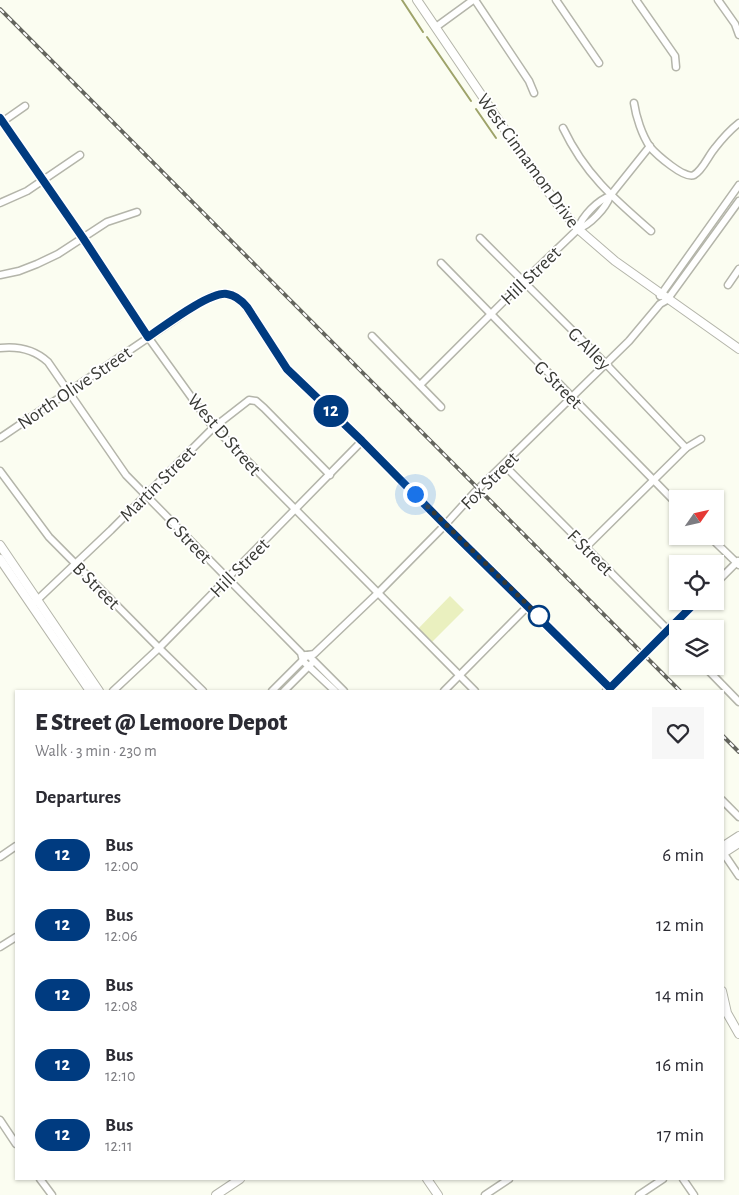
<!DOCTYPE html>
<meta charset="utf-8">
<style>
body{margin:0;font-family:"Alegreya Sans",sans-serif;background:#f7f7f7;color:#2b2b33;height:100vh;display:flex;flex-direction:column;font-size:19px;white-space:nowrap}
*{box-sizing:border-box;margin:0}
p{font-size:16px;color:#7c7c81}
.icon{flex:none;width:28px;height:28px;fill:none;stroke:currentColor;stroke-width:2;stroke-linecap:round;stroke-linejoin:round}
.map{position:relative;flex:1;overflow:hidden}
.sheet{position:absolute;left:15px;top:690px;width:709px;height:490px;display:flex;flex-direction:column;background:#fff;border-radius:0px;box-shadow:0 1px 4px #0004}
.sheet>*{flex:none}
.badge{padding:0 10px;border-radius:16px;font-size:18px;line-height:32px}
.needle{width:32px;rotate:56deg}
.fabs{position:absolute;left:669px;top:490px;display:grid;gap:10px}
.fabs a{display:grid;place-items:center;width:55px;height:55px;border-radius:0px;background:#fff;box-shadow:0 1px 4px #0004;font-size:25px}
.you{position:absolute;width:25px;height:25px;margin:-12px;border:4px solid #fff;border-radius:50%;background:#1a73e8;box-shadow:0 0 0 8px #1a73e833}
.map>.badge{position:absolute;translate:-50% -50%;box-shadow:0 0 0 2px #fff}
h2{padding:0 20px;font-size:19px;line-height:45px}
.round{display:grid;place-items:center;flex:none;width:52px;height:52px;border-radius:0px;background:#f7f7f7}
.head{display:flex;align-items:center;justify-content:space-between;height:85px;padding:0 20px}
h1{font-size:24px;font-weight:800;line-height:38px}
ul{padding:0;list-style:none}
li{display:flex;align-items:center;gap:15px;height:70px;padding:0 20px}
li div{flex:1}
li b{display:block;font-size:19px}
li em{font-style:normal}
li .badge{min-width:55px;font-weight:700;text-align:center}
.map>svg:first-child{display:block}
.green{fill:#eaf0bf}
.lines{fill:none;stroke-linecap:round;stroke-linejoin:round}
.stream{stroke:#9ea36a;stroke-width:2}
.minor-casing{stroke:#b4b5aa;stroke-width:9}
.major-casing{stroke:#b4b5aa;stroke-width:10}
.minor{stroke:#fff;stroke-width:6}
.major{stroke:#fff;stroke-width:8}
.rail-casing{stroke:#64655e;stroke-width:4}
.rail{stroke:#fff;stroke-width:2;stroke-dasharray:5.5;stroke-linecap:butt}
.line-casing{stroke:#fff;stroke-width:11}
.line{stroke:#003b80;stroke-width:8}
.walk{stroke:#383934;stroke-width:5;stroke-dasharray:0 9}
.stop-dot{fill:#fff;stroke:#003b80;stroke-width:2.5}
.labels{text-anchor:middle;stroke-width:4;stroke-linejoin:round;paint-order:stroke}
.street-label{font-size:19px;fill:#383934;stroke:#fff}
</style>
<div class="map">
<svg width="739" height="1195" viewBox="0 0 739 1195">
<rect width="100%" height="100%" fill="#fbfdf1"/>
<path class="green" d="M450,596L464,610L429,645L415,632Z"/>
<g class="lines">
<g class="stream">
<path d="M402,0L423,32"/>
<path d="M427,37L471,101"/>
<path d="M476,109L496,138"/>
</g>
<defs>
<g id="minor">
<path d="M475,0L529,81L534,93"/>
<path d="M556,0L599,63"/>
<path d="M636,0L675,56L676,67"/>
<path d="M718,0L735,24L739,35"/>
<path d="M436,27L473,0"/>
<path d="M634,103C636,117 642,135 650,147C656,154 685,180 694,175C703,170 708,156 715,148C722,139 730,130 739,123"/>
<path d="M0,118L83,238L148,337L210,423L475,691"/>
<path d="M2,122L25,106"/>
<path d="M563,128C585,174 613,198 651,231"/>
<path d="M0,203L27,191L80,155"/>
<path d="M578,229C582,216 598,200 610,196"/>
<path d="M480,238L606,364L686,448"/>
<path d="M441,263L678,505"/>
<path d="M0,275L19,271L37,264L58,254L107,222L137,212"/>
<path d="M728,285L739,269"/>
<path d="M660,296L739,185"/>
<path d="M372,336L441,407"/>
<path d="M0,348C18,346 34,349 48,362L126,475L301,653L303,661L335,691"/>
<path d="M420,385L523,282L578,229C590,225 606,208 610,196L650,146"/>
<path d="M0,438L201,302L212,296L226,294L235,297L244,304L287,369L362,441L445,525L610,688"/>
<path d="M504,465L678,640"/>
<path d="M0,471L49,537L159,648L203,691"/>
<path d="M709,536L739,565"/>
<path d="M586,547L686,448L701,439"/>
<path d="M715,584L738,561"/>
<path d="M34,603L111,530L213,428L249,400L256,401L264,408L330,475"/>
<path d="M305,655H308L344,691"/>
<path d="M704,666L739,702"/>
<path d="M113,691L159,648L362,441"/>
<path d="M272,691L308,655L314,654L378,593L445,525L474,493L629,341L660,304L667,300L739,201"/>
<path d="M284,691L311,664"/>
<path d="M444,691L528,606"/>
<path d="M606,691L697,601"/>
<path d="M722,800L739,817"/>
<path d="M722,851L739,876"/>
<path d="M0,857L16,846"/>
<path d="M0,947L16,937"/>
<path d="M0,1120L16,1144"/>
<path d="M40,1179L52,1195"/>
<path d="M683,1179L694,1195"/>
<path d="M485,1195L509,1179"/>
<path d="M639,1195L663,1179"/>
</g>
<g id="major">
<path d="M417,0L535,174L561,209L578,229L615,261L739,349"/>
<path d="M0,545L99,691"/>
<path d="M0,559L90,691"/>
<path d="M722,847L739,836"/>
<path d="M722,854L739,843"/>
<path d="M722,991L727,1013L739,1034"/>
<path d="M427,1179L438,1195"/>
<path d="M216,1195L240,1179"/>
</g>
</defs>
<use href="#minor" class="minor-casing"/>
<use href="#major" class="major-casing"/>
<use href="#minor" class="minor"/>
<use href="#major" class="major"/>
<defs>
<g id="rail">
<path d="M0,9L680,691"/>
<path d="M722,735L739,752"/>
</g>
</defs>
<use href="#rail" class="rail-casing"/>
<use href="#rail" class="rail"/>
</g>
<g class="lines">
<defs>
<path id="line" d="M0,118L83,238L148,337C163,327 210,291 227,294C235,295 242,301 247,307L287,369L362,441L445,525L610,688L697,601"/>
</defs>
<use href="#line" class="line-casing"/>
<use href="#line" class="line"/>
<path class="walk" d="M415,494L542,619L539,616"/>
</g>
<circle class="stop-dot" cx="539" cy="616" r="10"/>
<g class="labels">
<g class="street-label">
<text transform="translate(529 160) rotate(54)" y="7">West Cinnamon Drive</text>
<text transform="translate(530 275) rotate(-44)" y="7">Hill Street</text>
<text transform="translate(590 348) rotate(45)" y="7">G Alley</text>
<text transform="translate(559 384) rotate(45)" y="7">G Street</text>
<text transform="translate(74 387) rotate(-34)" y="7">North Olive Street</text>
<text transform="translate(225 434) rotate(49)" y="7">West D Street</text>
<text transform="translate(489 480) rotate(-45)" y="7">Fox Street</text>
<text transform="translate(157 483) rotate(-45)" y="7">Martin Street</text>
<text transform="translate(189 539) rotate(46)" y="7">C Street</text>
<text transform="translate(591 552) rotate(45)" y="7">F Street</text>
<text transform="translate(239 567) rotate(-45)" y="7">Hill Street</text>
<text transform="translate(97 585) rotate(45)" y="7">B Street</text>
</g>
</g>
</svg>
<div class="fabs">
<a><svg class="needle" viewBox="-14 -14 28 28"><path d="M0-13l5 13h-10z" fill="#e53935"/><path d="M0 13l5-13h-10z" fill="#7c7c81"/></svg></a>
<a><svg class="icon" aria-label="locate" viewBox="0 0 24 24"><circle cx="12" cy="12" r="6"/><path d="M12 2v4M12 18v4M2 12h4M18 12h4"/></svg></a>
<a><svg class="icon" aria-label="layers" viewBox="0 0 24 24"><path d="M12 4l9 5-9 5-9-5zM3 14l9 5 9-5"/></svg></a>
</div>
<div class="you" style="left:415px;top:494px"></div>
<b class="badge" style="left:331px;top:411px;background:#003b80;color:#fff">12</b>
<section class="sheet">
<div class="head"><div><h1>E Street @ Lemoore Depot</h1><p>Walk · 3 min · 230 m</p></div><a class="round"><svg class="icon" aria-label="heart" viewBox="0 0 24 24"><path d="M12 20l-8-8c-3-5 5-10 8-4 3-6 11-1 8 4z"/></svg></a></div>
<h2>Departures</h2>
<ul>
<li><span class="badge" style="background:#003b80;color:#fff">12</span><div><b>Bus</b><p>12:00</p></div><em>6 min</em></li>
<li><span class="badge" style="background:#003b80;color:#fff">12</span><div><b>Bus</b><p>12:06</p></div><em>12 min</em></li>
<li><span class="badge" style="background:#003b80;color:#fff">12</span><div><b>Bus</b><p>12:08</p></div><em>14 min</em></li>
<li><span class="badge" style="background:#003b80;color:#fff">12</span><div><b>Bus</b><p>12:10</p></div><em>16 min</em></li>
<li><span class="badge" style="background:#003b80;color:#fff">12</span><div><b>Bus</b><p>12:11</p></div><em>17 min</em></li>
</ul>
</section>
</div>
